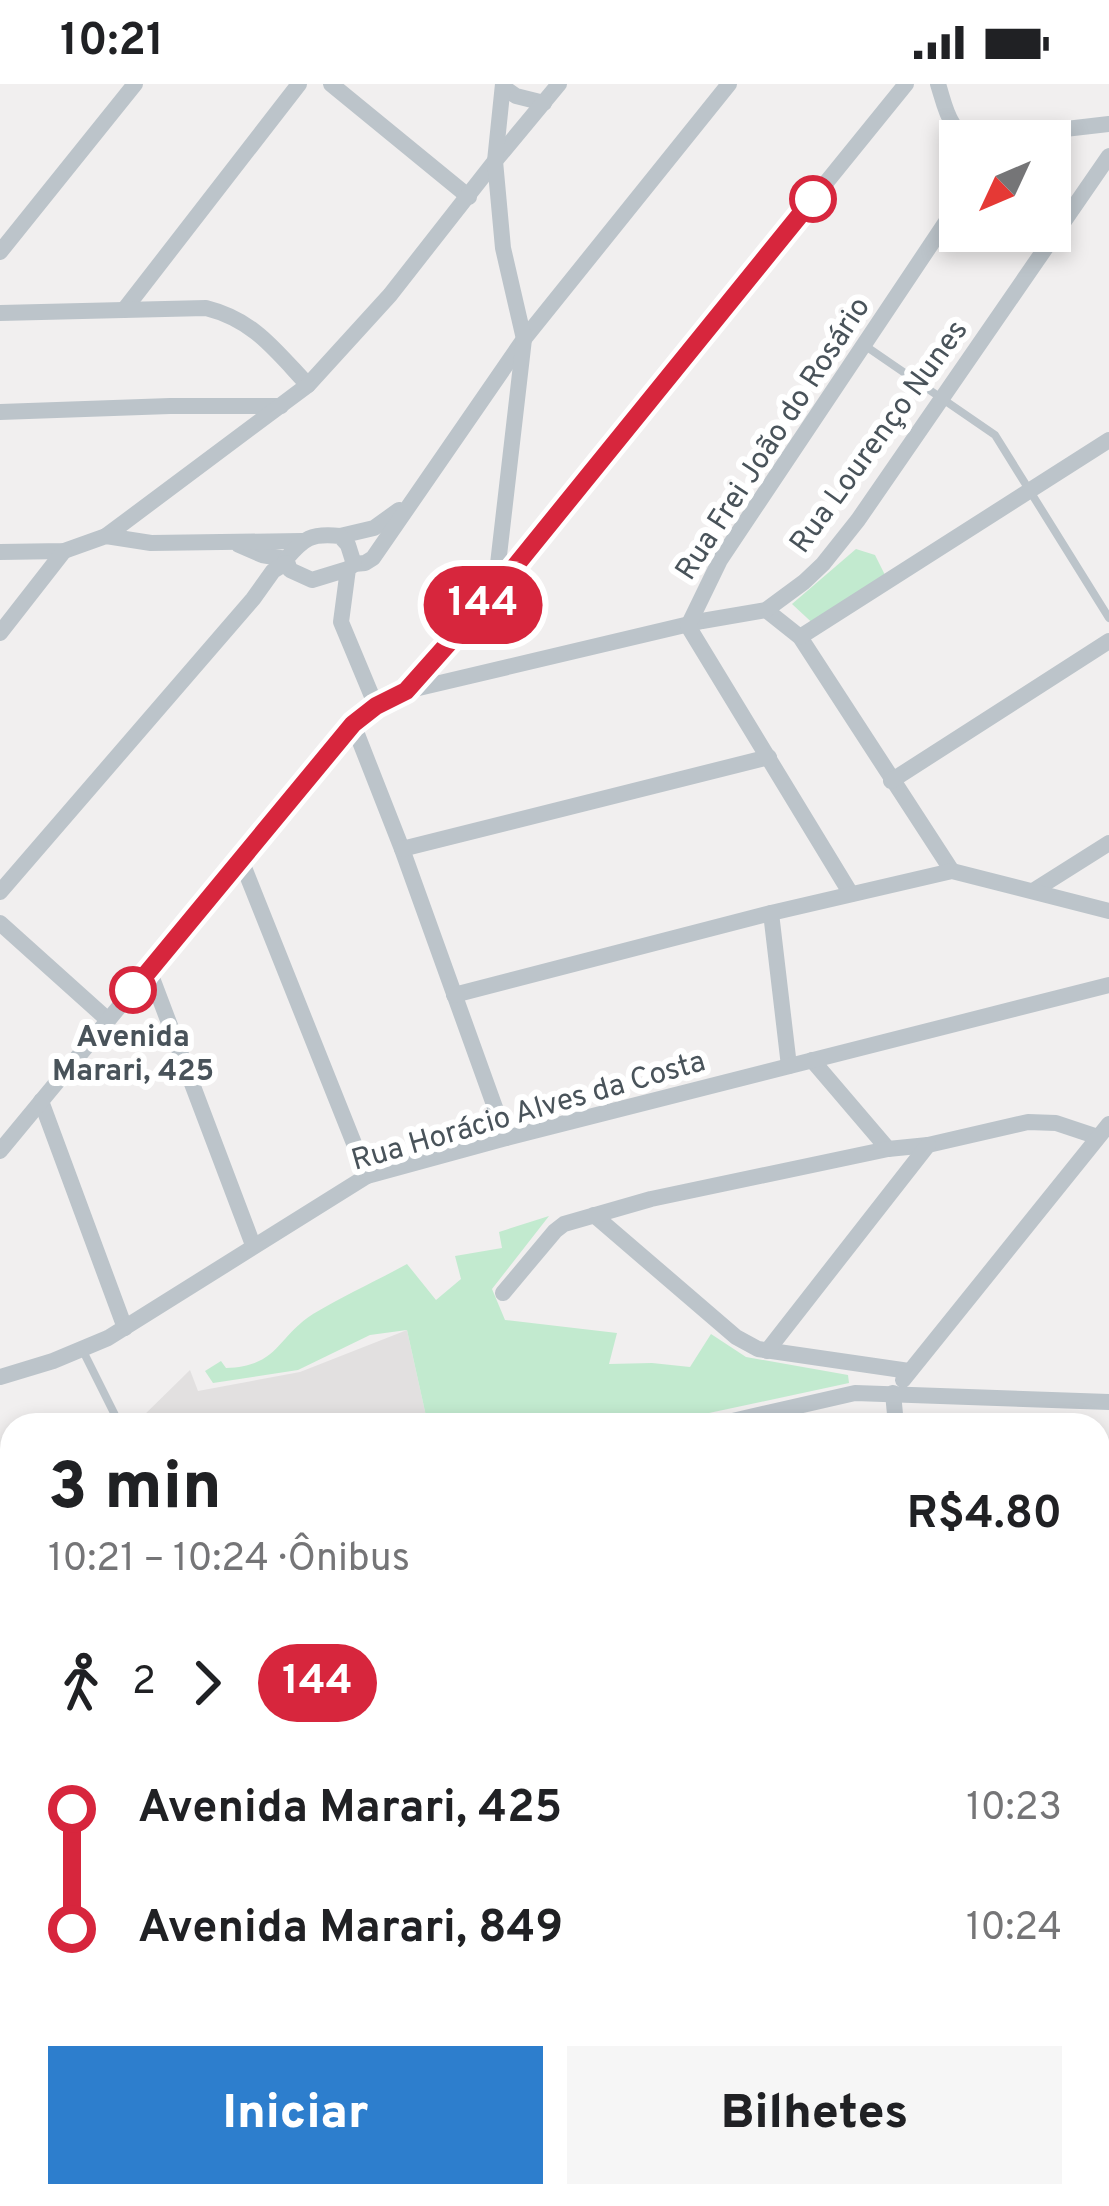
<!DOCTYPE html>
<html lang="pt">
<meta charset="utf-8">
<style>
body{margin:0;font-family:Overpass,sans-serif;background:#f6f6f6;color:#202124;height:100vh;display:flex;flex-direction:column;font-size:45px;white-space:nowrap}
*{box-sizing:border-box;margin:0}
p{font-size:39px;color:#757577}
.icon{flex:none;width:66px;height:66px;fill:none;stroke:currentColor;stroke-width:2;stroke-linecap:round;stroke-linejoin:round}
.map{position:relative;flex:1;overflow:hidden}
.drawer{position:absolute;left:0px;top:1329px;width:1110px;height:795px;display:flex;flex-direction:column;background:#fff;border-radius:36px 36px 0 0;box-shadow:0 6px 18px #0003}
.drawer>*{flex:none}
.badge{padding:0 24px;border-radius:39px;font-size:42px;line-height:78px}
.needle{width:78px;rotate:226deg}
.fabs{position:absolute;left:939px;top:36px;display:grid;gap:24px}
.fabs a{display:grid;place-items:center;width:132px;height:132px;border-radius:0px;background:#fff;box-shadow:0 6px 18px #0003;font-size:60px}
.map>.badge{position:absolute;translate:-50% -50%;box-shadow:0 0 0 6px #fff}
.legs{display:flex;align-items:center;gap:18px;height:132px;padding:0 48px;font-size:39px}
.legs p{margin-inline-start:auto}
.summary{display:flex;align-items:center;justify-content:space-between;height:204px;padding:0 48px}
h1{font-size:66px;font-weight:800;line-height:90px}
.button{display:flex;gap:24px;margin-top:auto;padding:24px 48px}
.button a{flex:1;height:138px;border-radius:0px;background:#2d7ecd;color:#fff;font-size:48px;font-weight:800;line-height:138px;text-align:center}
.button a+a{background:#f6f6f6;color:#202124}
ul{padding:0 48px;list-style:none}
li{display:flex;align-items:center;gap:42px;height:120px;font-size:45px}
li i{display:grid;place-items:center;width:18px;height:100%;margin:0 15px;background:currentColor}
li i::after{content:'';width:30px;height:30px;margin:-15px;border:9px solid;border-radius:50%;background:#fff}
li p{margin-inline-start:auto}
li:first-child i{background:linear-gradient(#0000 50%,currentColor 0)}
li:last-child i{background:linear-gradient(currentColor 50%,#0000 0)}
.status{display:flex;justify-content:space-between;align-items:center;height:84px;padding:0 60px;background:#fff;direction:ltr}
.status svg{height:33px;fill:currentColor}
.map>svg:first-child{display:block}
.education{fill:#e2e0e0}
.green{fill:#c2eacf}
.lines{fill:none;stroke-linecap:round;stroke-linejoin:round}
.service{stroke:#bcc4ca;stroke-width:8}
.minor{stroke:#bcc4ca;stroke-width:16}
.line-1-casing{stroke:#fff;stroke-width:27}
.line-1{stroke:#d7263d;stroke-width:18}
.stop-1-dot{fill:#fff;stroke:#d7263d;stroke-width:6}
.labels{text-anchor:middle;stroke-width:12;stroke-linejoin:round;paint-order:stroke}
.street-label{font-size:30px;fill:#49535a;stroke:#fff}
.stop-label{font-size:30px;font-weight:bold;fill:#49535a;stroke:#fff}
</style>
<div class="status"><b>10:21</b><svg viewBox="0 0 49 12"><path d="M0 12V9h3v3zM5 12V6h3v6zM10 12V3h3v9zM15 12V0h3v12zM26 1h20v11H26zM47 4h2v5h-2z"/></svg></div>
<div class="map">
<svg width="1109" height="2122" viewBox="0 0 1109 2122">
<rect width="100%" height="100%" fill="#f1efef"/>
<path class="education" d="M407,1246L428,1341H138L137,1338L190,1286L198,1307L300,1288Z"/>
<g class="green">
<path d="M856,465L875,471L890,501L820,546L792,520Z"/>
<path d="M549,1132L492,1205L505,1236L617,1249L609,1280L652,1279L690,1283L711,1250L746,1273L848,1291L849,1299L653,1341H428L407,1246L370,1251L298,1286L213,1299L205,1287L221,1277L226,1284C279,1282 276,1254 313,1230C343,1212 376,1197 407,1180L436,1216L461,1195L455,1172L502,1164L499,1148Z"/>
</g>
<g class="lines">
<g class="service">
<path d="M864,261L995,351L1109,534"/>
<path d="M83,1267L120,1341"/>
</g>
<g class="minor">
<path d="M331,0L469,113"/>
<path d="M938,0C946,25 949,52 979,55L1109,40"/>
<path d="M503,3L516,12L544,19"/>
<path d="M0,168L135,0"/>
<path d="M124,226L299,0"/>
<path d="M0,229L206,224C254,236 275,266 308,301"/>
<path d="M0,328L170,322H281"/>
<path d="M106,452L308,301L390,211L495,77L559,0"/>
<path d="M340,452L374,444L399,426"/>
<path d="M239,461L262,471L286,475"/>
<path d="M0,468L64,467L106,452L151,459L302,457"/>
<path d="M354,480L365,479L373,474L524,255L729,0"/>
<path d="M348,485L312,496L290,486L286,475C304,454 311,449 340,452L348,461L354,480L348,485L341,538L376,622"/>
<path d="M495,506L524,255L503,164L495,77L503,0"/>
<path d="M766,526L800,553L952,787"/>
<path d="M0,549L64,467"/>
<path d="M800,553L1109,356"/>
<path d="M406,607L702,537L766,526L804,498L823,480L858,436L1109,72"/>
<path d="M353,640L402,765L506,1054"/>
<path d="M891,697L1109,557"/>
<path d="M402,765L769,673"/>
<path d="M241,776L367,1092"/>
<path d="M1033,807L1109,759"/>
<path d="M0,808L253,515L273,487L286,479"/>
<path d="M851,810L688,542L720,476L960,117"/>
<path d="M771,829L789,982"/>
<path d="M0,839L108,936"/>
<path d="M149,886L253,1161"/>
<path d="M454,911L771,829L952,787L1109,827"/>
<path d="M812,976L888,1065L928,1061L1028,1038L1056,1039L1098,1053"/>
<path d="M41,1017L125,1244"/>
<path d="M0,1067L353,640L376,622L406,607L495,507L906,0"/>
<path d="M594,1131L736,1253L758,1265L909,1287"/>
<path d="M503,1209L555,1147L564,1140L651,1115L888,1065"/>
<path d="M767,1267L928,1061"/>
<path d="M0,1293L53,1277L108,1254L367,1092L506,1054L1109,901"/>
<path d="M903,1296L1109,1040"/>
<path d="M893,1309L896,1341"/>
<path d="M715,1341L855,1309L1109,1318"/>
<path d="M1098,1396L1109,1382"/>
<path d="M0,1504L12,1500"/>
<path d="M1098,1658L1109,1644"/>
<path d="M0,1704L12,1694"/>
<path d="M0,1858L12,1856"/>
<path d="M1098,1907L1109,1892"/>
<path d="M0,1908L12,1976"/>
<path d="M0,2008L12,2006"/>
<path d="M1098,2059L1109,2047"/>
<path d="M182,2112L186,2122"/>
<path d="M436,2112L437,2122"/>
<path d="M37,2122L38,2112"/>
<path d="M563,2122L570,2112"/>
<path d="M752,2122L759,2112"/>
<path d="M939,2122L946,2112"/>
<path d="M1043,2122L1051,2112"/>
</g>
</g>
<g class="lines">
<defs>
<path id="line-1" d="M133,906L353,640L376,622L406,607L495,507L813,115"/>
</defs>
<use href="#line-1" class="line-1-casing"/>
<use href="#line-1" class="line-1"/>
</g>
<g class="stop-1-dot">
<circle cx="813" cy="115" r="21"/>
<circle cx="133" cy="906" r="21"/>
</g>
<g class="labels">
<g class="street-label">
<text transform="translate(878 352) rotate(-54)" y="10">Rua Lourenço Nunes</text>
<text transform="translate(772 354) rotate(-57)" y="10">Rua Frei João do Rosário</text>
<text transform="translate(528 1026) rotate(-16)" y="10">Rua Horácio Alves da Costa</text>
</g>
<g class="stop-label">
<text x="133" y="962">Avenida<tspan x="133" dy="34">Marari, 425</tspan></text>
</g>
</g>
</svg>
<div class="fabs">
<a><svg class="needle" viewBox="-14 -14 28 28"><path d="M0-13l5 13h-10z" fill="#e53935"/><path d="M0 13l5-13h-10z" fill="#757577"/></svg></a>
</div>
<b class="badge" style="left:483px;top:521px;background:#d7263d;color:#fff">144</b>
<section class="drawer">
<div class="summary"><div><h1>3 min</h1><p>10:21 – 10:24 · Ônibus</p></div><b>R$4.80</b></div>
<div class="legs"><svg class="icon" aria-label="walk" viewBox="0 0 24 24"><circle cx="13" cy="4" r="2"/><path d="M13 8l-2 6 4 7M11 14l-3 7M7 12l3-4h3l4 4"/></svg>2<svg class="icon" aria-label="forward" viewBox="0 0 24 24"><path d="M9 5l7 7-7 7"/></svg><b class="badge" style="background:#d7263d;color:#fff">144</b></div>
<ul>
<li><i style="color:#d7263d"></i><b>Avenida Marari, 425</b><p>10:23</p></li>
<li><i style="color:#d7263d"></i><b>Avenida Marari, 849</b><p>10:24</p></li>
</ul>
<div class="button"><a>Iniciar</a><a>Bilhetes</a></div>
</section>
</div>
